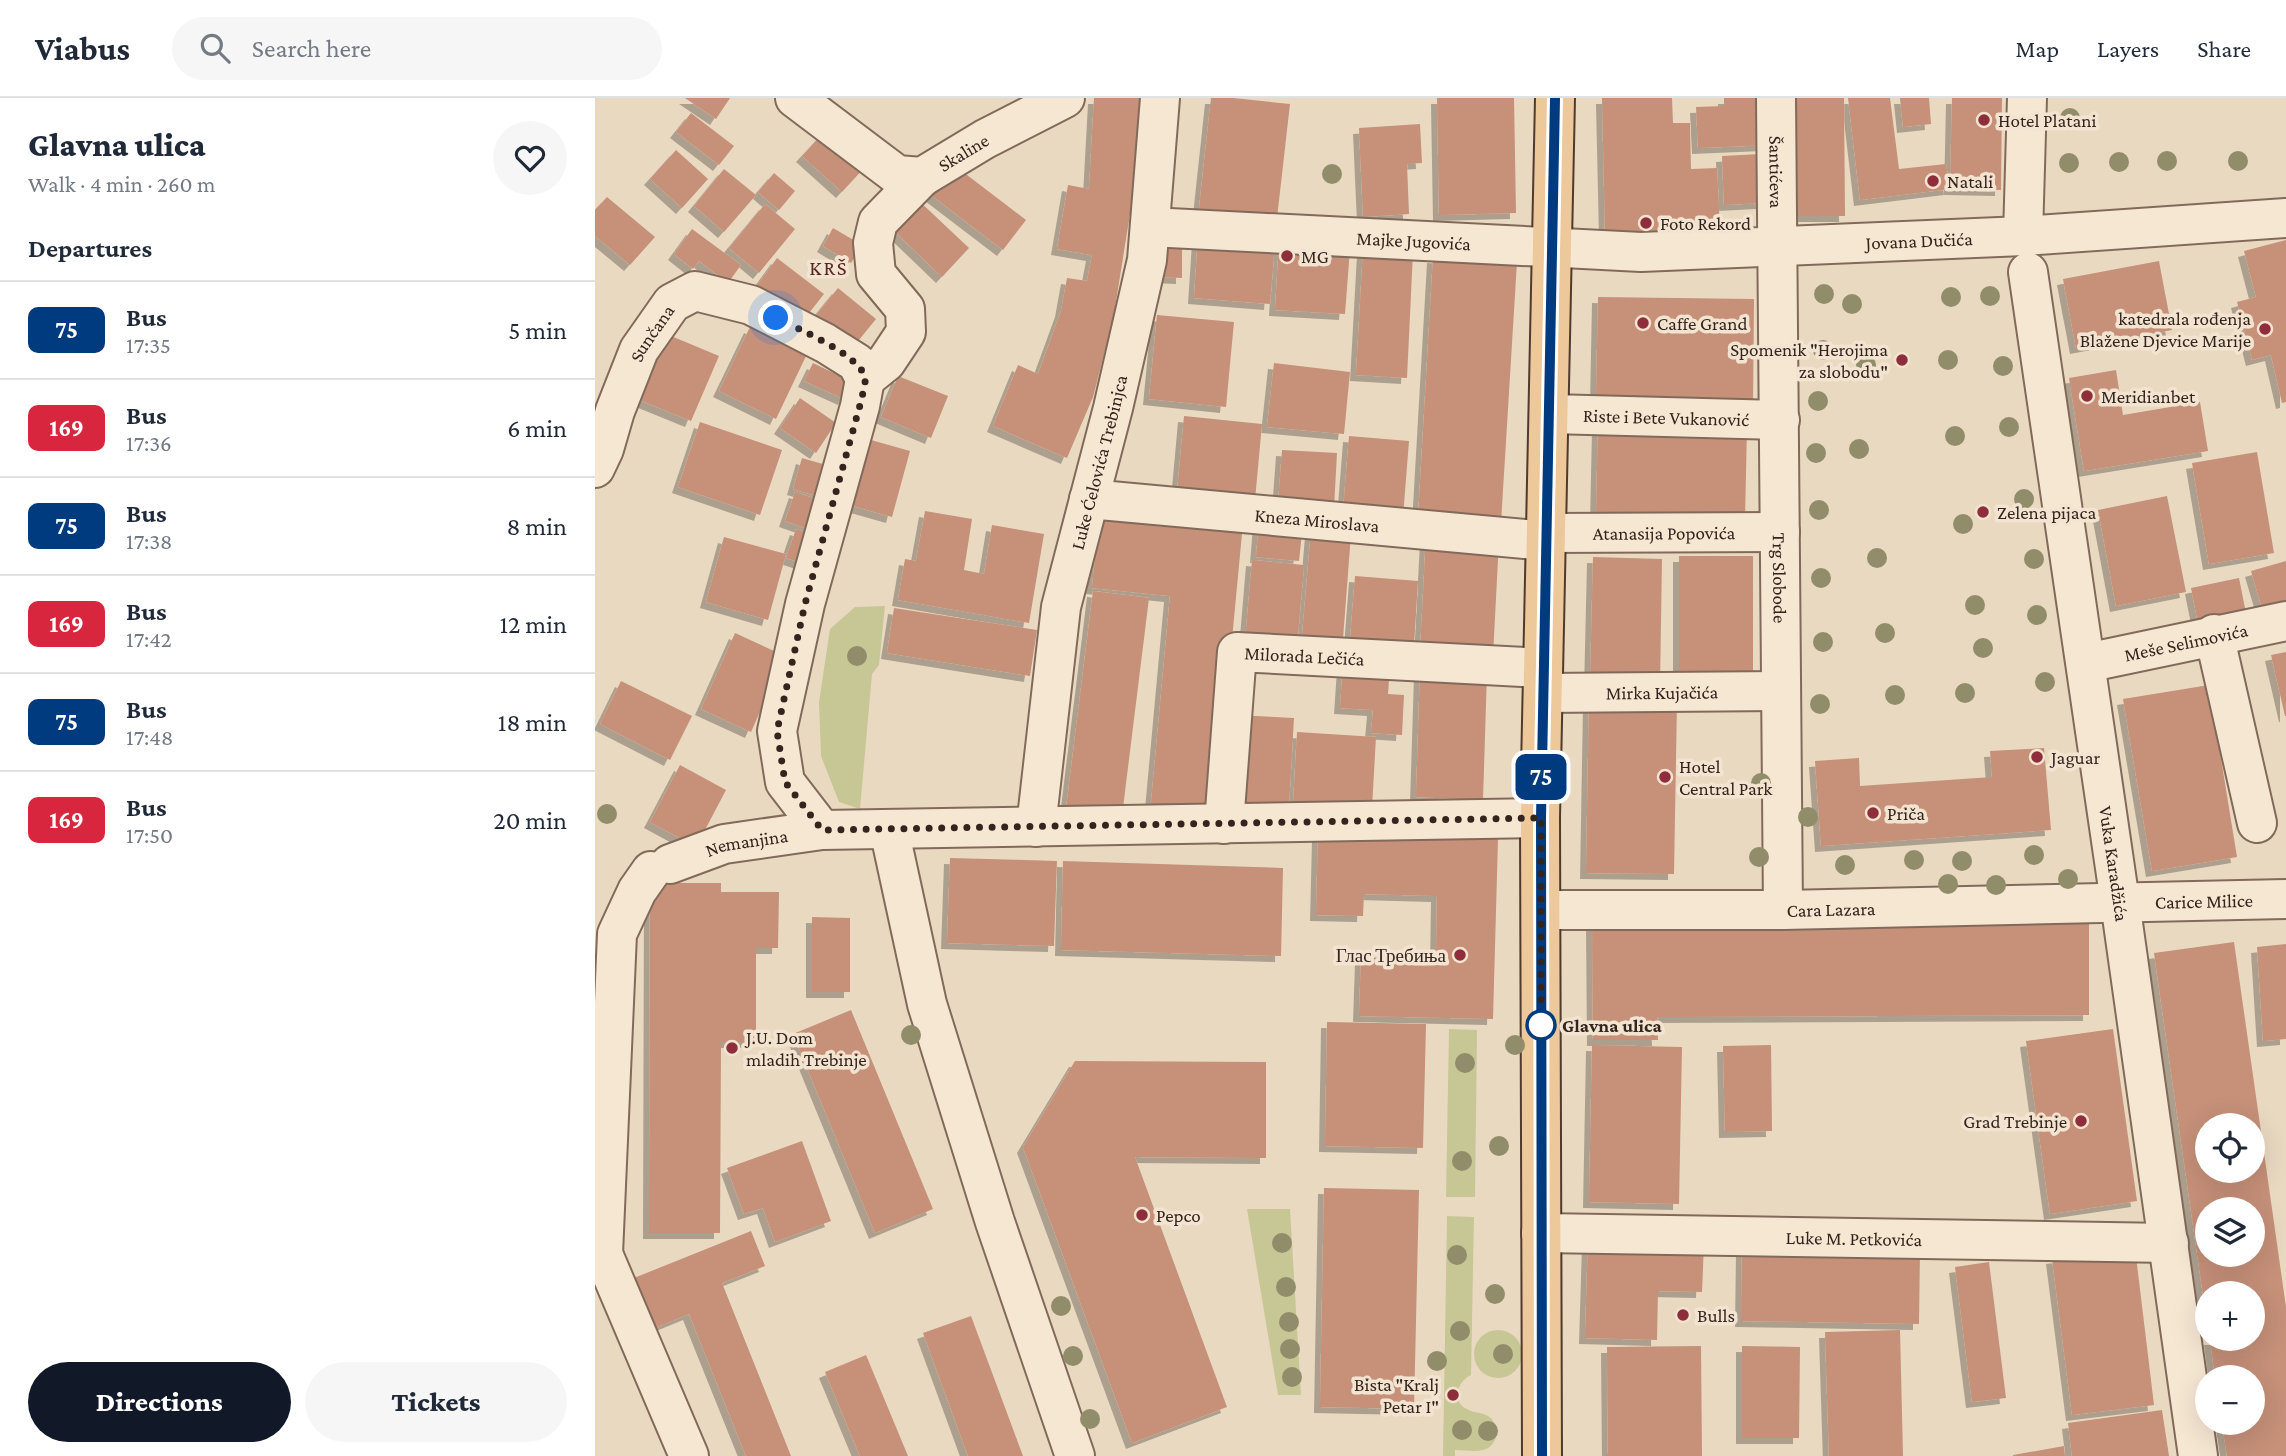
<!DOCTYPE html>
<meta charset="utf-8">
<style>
body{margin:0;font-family:"Crimson Pro",serif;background:#f6f6f7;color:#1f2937;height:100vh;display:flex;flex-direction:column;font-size:26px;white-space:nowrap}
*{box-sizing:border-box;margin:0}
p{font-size:23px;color:#747a83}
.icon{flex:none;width:38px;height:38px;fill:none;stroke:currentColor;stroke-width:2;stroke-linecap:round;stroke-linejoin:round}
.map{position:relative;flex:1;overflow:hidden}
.panel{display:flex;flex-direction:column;background:#fff;width:595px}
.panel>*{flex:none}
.badge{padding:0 14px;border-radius:10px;font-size:24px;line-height:46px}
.fabs{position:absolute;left:1600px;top:1015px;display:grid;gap:14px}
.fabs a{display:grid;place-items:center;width:70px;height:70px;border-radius:50%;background:#fff;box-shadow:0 7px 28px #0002;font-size:35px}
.you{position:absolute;width:35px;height:35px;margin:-18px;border:5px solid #fff;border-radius:50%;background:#1a73e8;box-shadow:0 0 0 10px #1a73e833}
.map>.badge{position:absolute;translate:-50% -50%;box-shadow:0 0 0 4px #fff}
h2{padding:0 28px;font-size:26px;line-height:63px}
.round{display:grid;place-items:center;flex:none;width:74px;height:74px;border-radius:37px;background:#f6f6f7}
.headline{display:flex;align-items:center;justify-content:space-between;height:119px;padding:0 28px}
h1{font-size:33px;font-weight:800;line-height:52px}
.primary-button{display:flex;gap:14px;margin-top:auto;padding:14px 28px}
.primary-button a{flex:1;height:80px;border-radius:42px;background:#111827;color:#fff;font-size:28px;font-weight:800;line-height:80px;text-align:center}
.primary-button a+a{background:#f6f6f7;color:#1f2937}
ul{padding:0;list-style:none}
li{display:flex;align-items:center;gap:21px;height:98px;padding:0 28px;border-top:2px solid #e0e1e3}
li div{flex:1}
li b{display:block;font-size:26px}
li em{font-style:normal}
li .badge{min-width:77px;font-weight:700;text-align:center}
header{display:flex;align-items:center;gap:42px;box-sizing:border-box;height:98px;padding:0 35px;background:#fff;border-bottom:2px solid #e0e1e3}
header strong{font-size:33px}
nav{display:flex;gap:38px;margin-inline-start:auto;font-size:24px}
.search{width:490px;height:63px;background:#f6f6f7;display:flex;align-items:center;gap:18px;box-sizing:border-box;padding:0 24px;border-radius:38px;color:#747a83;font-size:26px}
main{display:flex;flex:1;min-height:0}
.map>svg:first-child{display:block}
.green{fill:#c7c796}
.building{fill:#c69079;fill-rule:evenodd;filter:url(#shadow)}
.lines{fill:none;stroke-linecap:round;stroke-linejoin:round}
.minor-casing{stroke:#826a5a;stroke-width:42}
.major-casing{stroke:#503a2e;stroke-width:42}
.minor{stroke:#f6e7d3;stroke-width:38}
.major{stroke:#ecc89a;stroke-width:38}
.tree{fill:#918d6b}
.line-casing{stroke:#fff;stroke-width:16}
.line{stroke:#003b80;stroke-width:10}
.walk{stroke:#33251d;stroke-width:7;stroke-dasharray:0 12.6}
.poi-dot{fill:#8d2e3a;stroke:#f2e4d0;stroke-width:2.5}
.stop-dot{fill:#fff;stroke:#003b80;stroke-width:3.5}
.labels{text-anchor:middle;stroke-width:7;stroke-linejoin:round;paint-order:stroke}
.poi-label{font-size:19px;fill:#33251d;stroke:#f2e4d0;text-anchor:start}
.street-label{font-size:19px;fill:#33251d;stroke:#f2e4d0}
.stop-label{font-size:19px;font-weight:bold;fill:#33251d;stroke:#f2e4d0;text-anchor:start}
.neighbourhood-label{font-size:21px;letter-spacing:2px;fill:#5c2520;stroke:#f2e4d0}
</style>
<header>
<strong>Viabus</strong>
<div class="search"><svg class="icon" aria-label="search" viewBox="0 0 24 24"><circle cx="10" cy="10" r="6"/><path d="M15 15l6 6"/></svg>Search here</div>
<nav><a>Map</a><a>Layers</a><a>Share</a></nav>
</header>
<main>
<section class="panel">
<div class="headline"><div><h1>Glavna ulica</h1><p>Walk · 4 min · 260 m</p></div><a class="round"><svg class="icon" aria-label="heart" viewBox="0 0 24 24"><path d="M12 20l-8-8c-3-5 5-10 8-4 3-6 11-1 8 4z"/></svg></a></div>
<h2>Departures</h2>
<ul>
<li><span class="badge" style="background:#003b80;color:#fff">75</span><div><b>Bus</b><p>17:35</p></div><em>5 min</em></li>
<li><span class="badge" style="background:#d7263d;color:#fff">169</span><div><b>Bus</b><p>17:36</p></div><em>6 min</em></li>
<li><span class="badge" style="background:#003b80;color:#fff">75</span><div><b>Bus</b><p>17:38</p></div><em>8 min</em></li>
<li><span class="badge" style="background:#d7263d;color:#fff">169</span><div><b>Bus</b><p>17:42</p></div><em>12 min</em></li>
<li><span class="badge" style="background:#003b80;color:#fff">75</span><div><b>Bus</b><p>17:48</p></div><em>18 min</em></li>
<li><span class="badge" style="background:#d7263d;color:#fff">169</span><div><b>Bus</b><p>17:50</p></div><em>20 min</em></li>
</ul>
<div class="primary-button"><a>Directions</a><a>Tickets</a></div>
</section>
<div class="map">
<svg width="1691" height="1358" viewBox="0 0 1691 1358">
<defs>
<filter id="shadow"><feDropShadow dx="-6" dy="6" stdDeviation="0" flood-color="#0004"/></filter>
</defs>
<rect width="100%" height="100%" fill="#ead9c1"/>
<g class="green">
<path d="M290,508L284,567L277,576L265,711L244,704L226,658L224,604L235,531L260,509Z"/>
<path d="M854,931L882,932L880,1099H851Z"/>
<path d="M652,1111H695L706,1297H683Z"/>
<path d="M852,1118L879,1119L876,1277C863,1283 855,1303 872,1311C878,1315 886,1314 893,1318C906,1326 904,1348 888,1352C879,1354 869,1352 860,1352V1358H848Z"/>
<circle cx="903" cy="1256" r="24"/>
</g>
<g class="building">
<path d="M90,0H135L121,21Z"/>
<path d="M499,0H545L540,85L518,222L498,299L472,360L398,328L423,267L443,276L466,213L472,180L492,183L497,157L462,151L473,87L494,91Z"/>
<path d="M616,0H638L695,6L682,120L604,111Z"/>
<path d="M842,0H919L921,115L844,117Z"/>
<path d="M1007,0H1077L1078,25H1095L1096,71L1122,70L1125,131L1010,134Z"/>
<path d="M1129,0H1172L1174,47L1103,50L1101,9L1129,8Z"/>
<path d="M1195,0H1249L1250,118H1196Z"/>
<path d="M1253,0H1295L1304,71L1351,66L1355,91L1265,102Z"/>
<path d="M1305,0H1334L1336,26L1308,29Z"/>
<path d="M1357,0H1407L1406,92L1355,91Z"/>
<path d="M96,15L139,48L124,67L81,34Z"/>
<path d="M825,26L827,65L812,66L814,116L768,119L764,30Z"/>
<path d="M231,32L270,69L247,94L207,58Z"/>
<path d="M81,52L113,81L87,110L55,81Z"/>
<path d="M1165,56L1167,105L1129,107L1127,58Z"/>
<path d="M359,67L431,122L408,152L336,97Z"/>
<path d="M129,71L161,97L129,134L99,108Z"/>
<path d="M179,75L200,93L184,112L163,94Z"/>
<path d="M12,99L60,139L35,167L0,138V112Z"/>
<path d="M322,101L374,150L347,179L295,129Z"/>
<path d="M170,106L200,131L164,175L134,150Z"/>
<path d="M238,130L267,147L256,165L228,148Z"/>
<path d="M97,131L146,167L133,185L104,163L98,171L79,156Z"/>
<path d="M603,139L680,145L675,206L599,200Z"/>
<path d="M1691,142V304L1687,305L1676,257L1657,262L1642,204L1661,199L1649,153Z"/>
<path d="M684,146L755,151L750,216L680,212Z"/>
<path d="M565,148L587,149V180L564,179Z"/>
<path d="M768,151L818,154L812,280L761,277Z"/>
<path d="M838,159L922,164L906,425L823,420Z"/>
<path d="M182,160L229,196L207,224L161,189Z"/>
<path d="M1564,163L1577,232L1481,250L1468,181Z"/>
<path d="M243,190L281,221L255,253L217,222Z"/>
<path d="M1003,199L1159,201L1158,303L1001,300Z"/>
<path d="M562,217L639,224L631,309L554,301Z"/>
<path d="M155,229L212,256L181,321L124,293Z"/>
<path d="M69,235L124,258L96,323L42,301Z"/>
<path d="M218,265L257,284L249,301L209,283Z"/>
<path d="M679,265L755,274L749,336L672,329Z"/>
<path d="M1521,272L1528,317L1605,304L1613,353L1489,373L1474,280Z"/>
<path d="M303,278L353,298L336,340L286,319Z"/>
<path d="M205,300L241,325L221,355L185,330Z"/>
<path d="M589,318L667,326L660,402L582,395Z"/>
<path d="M105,324L187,352L165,417L83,389Z"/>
<path d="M1003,326L1152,329L1150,423L1001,419Z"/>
<path d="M754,338L814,343L808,419L748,414Z"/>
<path d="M269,340L315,353L297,419L251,406Z"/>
<path d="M687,352L742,355L739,410L683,407Z"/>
<path d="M1662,354L1679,455L1614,466L1597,365Z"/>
<path d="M207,360L238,369L228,400L198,391Z"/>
<path d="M200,394L226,403L216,432L190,423Z"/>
<path d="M1572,398L1591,494L1521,508L1503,412Z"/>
<path d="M505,410L648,425L620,722L555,716L575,498L497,490Z"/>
<path d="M330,413L377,421L369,472L389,476L397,427L449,436L434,525L303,502L310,461L321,463Z"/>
<path d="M664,422L708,426L704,463L661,459Z"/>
<path d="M201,431L223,438L213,467L191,460Z"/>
<path d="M716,433L756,436L747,554L706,550Z"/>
<path d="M831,438L904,442L898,558L825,554Z"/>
<path d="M129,439L191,456L173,522L111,504Z"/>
<rect x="1084" y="458" width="74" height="126"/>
<path d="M998,459L1067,461L1065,587L995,586Z"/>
<path d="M657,462L709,467L702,549L650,544Z"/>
<path d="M1691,463V510L1669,517L1656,473Z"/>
<path d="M760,478L823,483L819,548L755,543Z"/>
<path d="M1644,480L1651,515L1603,525L1596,490Z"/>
<path d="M498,493L554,500L527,718L471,711Z"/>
<path d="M299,510L442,532L435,578L292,555Z"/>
<path d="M140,535L190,558L156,634L106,611Z"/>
<path d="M1691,554V618H1690L1676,557Z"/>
<path d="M748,566L795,569L793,596L809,597L807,637L776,635L778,612L745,610Z"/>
<path d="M825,572L892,575L888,702L821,699Z"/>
<path d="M26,583L97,618L75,662L5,626Z"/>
<path d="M1614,587L1642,759L1557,773L1528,601Z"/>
<path d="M994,602L1082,603L1079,776L991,775Z"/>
<path d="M643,617L699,620L694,707L638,703Z"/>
<path d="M702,634L781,639L777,710L698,707Z"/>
<path d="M1449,650L1456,732L1226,748L1220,663L1264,660L1265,688L1397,679L1395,653Z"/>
<path d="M85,667L131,692L101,749L55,724Z"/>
<path d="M723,736L903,741L898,921L764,918L766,859L841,862L842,798L769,796L768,818L721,817Z"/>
<path d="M355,760L462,763L459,848L352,845Z"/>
<path d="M468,763L688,770L686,858L466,852Z"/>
<path d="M55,785H126V794H184L183,850H161V944H126L125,1135H54Z"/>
<path d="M217,819L255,820V894H217Z"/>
<path d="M1494,820V917L1062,919L1063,942H998L997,822Z"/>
<path d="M1639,844L1691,1209V1358H1632L1627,1325H1657V1279H1620L1615,1241H1657V1195H1612L1610,1211L1559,855ZM1612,1027H1657V1073H1612ZM1612,1111H1657V1157H1612Z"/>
<path d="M1691,846V941L1668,943L1662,849Z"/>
<path d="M256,912L338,1111L280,1135L198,936Z"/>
<path d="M732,924L831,926L828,1050L730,1048Z"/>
<path d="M1518,931L1542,1103L1455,1116L1431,943Z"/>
<path d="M997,947L1087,949L1084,1106L994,1104Z"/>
<path d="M1176,947L1177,1033L1130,1034L1128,948Z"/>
<path d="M480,963L671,964V1060L540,1059L632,1309L537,1345L428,1049Z"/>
<path d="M207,1043L236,1123L180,1144L168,1110L149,1116L132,1070Z"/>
<path d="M729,1090L824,1092L819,1311L725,1309Z"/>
<path d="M156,1133L170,1168L127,1185L196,1358H151L94,1216L55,1232L34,1182Z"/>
<path d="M993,1141L1109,1145L1107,1194L1063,1193L1062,1242L990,1240Z"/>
<path d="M1147,1150L1325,1152L1324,1226L1146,1223Z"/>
<path d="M1540,1150L1559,1307L1477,1317L1457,1160Z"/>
<path d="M1394,1164L1411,1300L1377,1304L1360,1169Z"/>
<path d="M376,1218L428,1358H373L328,1235Z"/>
<path d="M1305,1232L1308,1358H1234L1230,1234Z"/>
<path d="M1106,1248L1107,1358H1013L1012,1249Z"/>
<path d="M1147,1248L1205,1249L1204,1340H1147Z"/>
<path d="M271,1257L313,1358H265L230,1274Z"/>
<path d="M1567,1312L1574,1358H1477L1473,1325Z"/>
<path d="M1469,1348L1470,1358H1418V1357Z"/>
</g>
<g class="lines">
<defs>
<g id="minor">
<path id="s1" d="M200,0L302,77L327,79L390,41L470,0"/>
<path id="s2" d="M1181,0L1188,812"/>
<path id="s3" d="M555,129L1046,154L1428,138L1691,120"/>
<path d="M1428,138L1432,0"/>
<path id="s4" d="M1433,174L1525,804L1603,1358"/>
<path d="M270,281L291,264L311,234L310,211L281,176L278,145L283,124L327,79"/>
<path id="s5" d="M955,316L1185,322"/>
<path id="s6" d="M0,370L9,351L20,313L44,252L77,205L100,193L156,207L230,245L262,265L270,281L265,308L210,506L182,633L190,684L227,732"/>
<path id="s7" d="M494,401L952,443"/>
<path id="s8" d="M952,435L1185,434"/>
<path d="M1619,536L1662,725"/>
<path id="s9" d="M1491,565L1691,523"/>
<path id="s10" d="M948,595L1186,593"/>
<path id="s11" d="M629,726L642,554L948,570"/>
<path id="s12" d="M441,729L466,509L518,310L552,162L565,0"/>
<path d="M294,731L332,906L400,1124L480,1358"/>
<path id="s13" d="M75,766L129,746L227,732L945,720"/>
<path id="s14" d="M947,812H1188L1691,801"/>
<path id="s15" d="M946,1135L1574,1145"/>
<path d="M0,1147L8,1156L94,1358"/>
<path d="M8,1156L22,836L42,793L56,773"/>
</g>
<path id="major" d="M947,1358L945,720L960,0"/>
</defs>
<use href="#minor" class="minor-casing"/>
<use href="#major" class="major-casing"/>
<use href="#minor" class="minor"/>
<use href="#major" class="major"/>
</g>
<g class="tree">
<circle cx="1475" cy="20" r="10"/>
<circle cx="1572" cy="63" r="10"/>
<circle cx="1643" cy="63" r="10"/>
<circle cx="1524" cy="64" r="10"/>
<circle cx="1474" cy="65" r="10"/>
<circle cx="737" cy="76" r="10"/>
<circle cx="1229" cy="196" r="10"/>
<circle cx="1395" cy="198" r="10"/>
<circle cx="1356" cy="199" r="10"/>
<circle cx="1257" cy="206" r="10"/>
<circle cx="1228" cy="252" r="10"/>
<circle cx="1353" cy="262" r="10"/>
<circle cx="1271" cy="267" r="10"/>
<circle cx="1408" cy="268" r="10"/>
<circle cx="1223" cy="303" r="10"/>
<circle cx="1414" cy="329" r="10"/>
<circle cx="1360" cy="338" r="10"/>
<circle cx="1264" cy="351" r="10"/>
<circle cx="1221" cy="355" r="10"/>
<circle cx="1429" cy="401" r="10"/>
<circle cx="1224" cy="412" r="10"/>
<circle cx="1368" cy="426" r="10"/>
<circle cx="1282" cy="460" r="10"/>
<circle cx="1439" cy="461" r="10"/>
<circle cx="1226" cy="480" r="10"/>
<circle cx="1380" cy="507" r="10"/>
<circle cx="1442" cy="517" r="10"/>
<circle cx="1290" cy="535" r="10"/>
<circle cx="1228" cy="544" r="10"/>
<circle cx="1388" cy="550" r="10"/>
<circle cx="262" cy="558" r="10"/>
<circle cx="1450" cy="584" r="10"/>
<circle cx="1370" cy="595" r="10"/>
<circle cx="1300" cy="597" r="10"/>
<circle cx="1225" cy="606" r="10"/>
<circle cx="1166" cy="685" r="10"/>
<circle cx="12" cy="716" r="10"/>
<circle cx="1213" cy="719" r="10"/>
<circle cx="1439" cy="757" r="10"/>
<circle cx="1164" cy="759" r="10"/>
<circle cx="1319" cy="762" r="10"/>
<circle cx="1367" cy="763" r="10"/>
<circle cx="1250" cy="767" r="10"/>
<circle cx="1473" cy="781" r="10"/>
<circle cx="1353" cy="786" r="10"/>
<circle cx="1401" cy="787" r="10"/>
<circle cx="316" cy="937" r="10"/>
<circle cx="920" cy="947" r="10"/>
<circle cx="870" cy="965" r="10"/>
<circle cx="904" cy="1048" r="10"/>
<circle cx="867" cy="1063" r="10"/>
<circle cx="687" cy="1145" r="10"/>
<circle cx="862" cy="1157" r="10"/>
<circle cx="691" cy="1189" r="10"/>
<circle cx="900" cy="1196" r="10"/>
<circle cx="466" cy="1208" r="10"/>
<circle cx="694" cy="1224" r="10"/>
<circle cx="865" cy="1233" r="10"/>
<circle cx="695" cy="1251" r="10"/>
<circle cx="908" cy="1256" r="10"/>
<circle cx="478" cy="1258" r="10"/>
<circle cx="842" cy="1263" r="10"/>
<circle cx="697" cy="1279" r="10"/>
<circle cx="495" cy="1321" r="10"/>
<circle cx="867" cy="1332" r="10"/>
<circle cx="893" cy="1333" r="10"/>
</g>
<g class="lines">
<defs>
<path id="line" d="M947,1358L946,720L960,0"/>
</defs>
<use href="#line" class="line-casing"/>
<use href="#line" class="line"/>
<path class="walk" d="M181,220C201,230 266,257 270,280C271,288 266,300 265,307L210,506L182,633L190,684L227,732L946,720V927"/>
</g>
<g class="poi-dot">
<circle cx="1389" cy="22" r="7"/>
<circle cx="1338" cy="83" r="7"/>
<circle cx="1051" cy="125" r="7"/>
<circle cx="692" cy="158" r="7"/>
<circle cx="1048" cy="225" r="7"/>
<circle cx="1670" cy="231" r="7"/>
<circle cx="1307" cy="262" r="7"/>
<circle cx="1492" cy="298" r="7"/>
<circle cx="1388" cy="414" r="7"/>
<circle cx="1442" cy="659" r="7"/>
<circle cx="1070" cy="679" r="7"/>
<circle cx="1278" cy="715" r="7"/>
<circle cx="865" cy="857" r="7"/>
<circle cx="137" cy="950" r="7"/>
<circle cx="1486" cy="1023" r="7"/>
<circle cx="547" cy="1117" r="7"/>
<circle cx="1088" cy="1217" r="7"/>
<circle cx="858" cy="1297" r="7"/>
</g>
<circle class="stop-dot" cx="946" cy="927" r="14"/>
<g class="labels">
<g class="poi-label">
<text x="1403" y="29">Hotel Platani</text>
<text x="1352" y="90">Natali</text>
<text x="1065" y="132">Foto Rekord</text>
<text x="706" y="165">MG</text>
<text x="1656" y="227" text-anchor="end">katedrala rođenja<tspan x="1656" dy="22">Blažene Djevice Marije</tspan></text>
<text x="1062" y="232">Caffe Grand</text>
<text x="1293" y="258" text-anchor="end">Spomenik "Herojima<tspan x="1293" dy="22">za slobodu"</tspan></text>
<text x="1506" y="305">Meridianbet</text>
<text x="1402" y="421">Zelena pijaca</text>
<text x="1456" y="666">Jaguar</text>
<text x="1084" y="675">Hotel<tspan x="1084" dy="22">Central Park</tspan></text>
<text x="1292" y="722">Priča</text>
<text x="851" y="864" text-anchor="end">Глас Требиња</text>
<text x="151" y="946">J.U. Dom<tspan x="151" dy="22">mladih Trebinje</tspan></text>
<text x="1472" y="1030" text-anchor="end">Grad Trebinje</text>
<text x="561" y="1124">Pepco</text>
<text x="1102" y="1224">Bulls</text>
<text x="844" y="1293" text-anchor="end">Bista "Kralj<tspan x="844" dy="22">Petar I"</tspan></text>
</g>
<g class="street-label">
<text dy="7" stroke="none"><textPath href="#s1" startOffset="201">Skaline</textPath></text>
<text dy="7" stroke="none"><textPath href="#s2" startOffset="74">Šantićeva</textPath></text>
<text dy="7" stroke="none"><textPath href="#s3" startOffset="770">Jovana Dučića</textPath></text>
<text dy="7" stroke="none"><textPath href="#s3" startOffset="264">Majke Jugovića</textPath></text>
<text dy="7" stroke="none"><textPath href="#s6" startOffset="147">Sunčana</textPath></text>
<text dy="7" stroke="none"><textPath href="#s5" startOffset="116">Riste i Bete Vukanović</textPath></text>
<text dy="7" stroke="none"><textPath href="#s12" startOffset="371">Luke Ćelovića Trebinjca</textPath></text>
<text dy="7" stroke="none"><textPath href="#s7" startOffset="229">Kneza Miroslava</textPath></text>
<text dy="7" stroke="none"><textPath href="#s8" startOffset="117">Atanasija Popovića</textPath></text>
<text dy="7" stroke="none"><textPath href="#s2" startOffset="480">Trg Slobode</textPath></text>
<text dy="7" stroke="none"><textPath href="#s9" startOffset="102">Meše Selimovića</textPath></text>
<text dy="7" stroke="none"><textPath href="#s11" startOffset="240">Milorada Lečića</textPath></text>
<text dy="7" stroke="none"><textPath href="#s10" startOffset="119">Mirka Kujačića</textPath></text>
<text dy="7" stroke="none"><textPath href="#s13" startOffset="80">Nemanjina</textPath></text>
<text dy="7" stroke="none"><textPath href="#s4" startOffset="598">Vuka Karadžića</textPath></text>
<text dy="7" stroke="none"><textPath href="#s14" startOffset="662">Carice Milice</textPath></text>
<text dy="7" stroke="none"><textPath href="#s14" startOffset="289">Cara Lazara</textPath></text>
<text dy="7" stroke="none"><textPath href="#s15" startOffset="313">Luke M. Petkovića</textPath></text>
</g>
<g class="stop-label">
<text x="967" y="934">Glavna ulica</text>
</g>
<g class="neighbourhood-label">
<text x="234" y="177">KRŠ</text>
</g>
</g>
</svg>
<div class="fabs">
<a><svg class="icon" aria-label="locate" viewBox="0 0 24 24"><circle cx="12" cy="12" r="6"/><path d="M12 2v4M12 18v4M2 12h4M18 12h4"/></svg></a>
<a><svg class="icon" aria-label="layers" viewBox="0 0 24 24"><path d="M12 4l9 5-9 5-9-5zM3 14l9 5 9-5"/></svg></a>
<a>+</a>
<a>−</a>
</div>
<div class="you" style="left:181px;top:220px"></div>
<b class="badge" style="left:946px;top:679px;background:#003b80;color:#fff">75</b>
</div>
</main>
